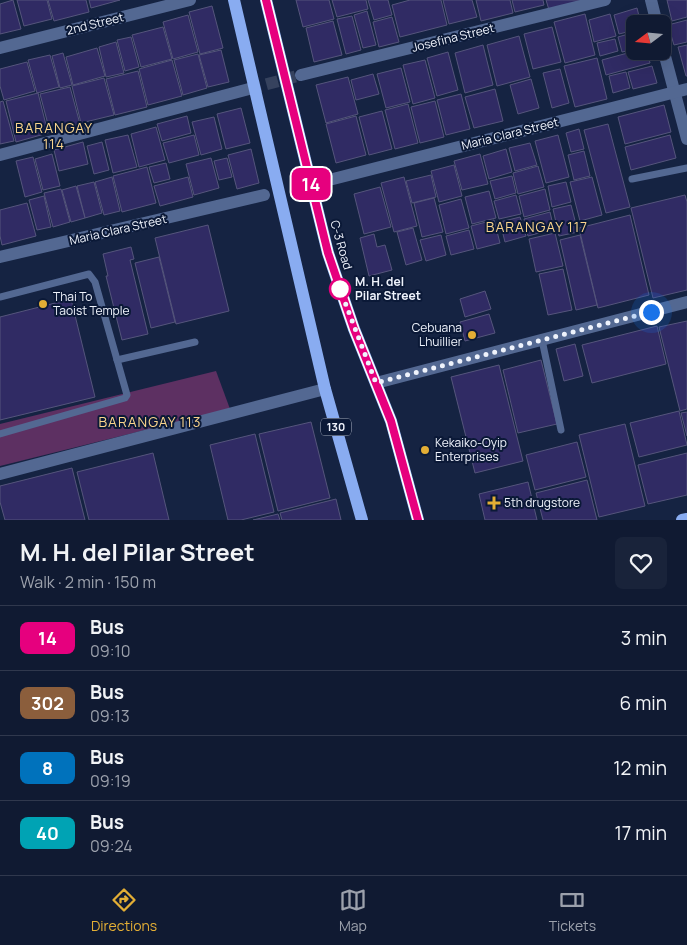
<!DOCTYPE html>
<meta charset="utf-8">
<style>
body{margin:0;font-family:Manrope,sans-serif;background:#19233a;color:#f1f3f6;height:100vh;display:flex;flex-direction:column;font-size:19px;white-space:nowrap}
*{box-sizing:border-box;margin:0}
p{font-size:16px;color:#9ca1ac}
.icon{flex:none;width:28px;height:28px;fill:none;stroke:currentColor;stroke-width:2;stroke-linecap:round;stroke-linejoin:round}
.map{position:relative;height:520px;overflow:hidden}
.panel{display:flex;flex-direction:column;background:#101a32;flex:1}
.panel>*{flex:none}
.badge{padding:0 10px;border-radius:8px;font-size:18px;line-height:32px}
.needle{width:32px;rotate:254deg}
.tools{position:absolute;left:626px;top:15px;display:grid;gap:10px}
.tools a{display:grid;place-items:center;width:45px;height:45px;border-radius:8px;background:#101a32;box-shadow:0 5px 20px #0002,0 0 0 1px #30384d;font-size:25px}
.you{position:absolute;width:25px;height:25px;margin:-12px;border:4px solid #fff;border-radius:50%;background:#1a73e8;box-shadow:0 0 0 8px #1a73e833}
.map>.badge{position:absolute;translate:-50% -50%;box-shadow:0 0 0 2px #fff}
.round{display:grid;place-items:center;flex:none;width:52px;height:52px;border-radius:8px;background:#19233a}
.head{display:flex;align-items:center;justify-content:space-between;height:85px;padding:0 20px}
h1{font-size:24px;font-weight:700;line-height:38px}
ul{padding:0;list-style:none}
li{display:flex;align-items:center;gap:15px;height:65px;padding:0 20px;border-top:1px solid #30384d}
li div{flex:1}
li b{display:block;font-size:19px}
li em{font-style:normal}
li .badge{min-width:55px;font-weight:700;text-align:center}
.tab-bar{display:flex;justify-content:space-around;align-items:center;height:70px;border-top:1px solid #30384d;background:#101a32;font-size:14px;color:#9ca1ac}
.tab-bar a{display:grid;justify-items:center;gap:2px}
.tab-bar .on{color:#e3ae35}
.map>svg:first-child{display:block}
.green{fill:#5d3062}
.building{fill:#302b64;stroke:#55557c}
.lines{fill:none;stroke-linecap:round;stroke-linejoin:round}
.minor-tunnel{stroke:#36425e;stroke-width:12;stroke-dasharray:12 6;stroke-linecap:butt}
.service{stroke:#536892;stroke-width:7}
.minor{stroke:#536892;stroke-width:12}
.primary{stroke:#89acf1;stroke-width:12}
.line-casing{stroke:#fff;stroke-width:11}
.line{stroke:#e6007e;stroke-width:8}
.walk{stroke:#eff3fc;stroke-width:5;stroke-dasharray:0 9}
.stop-dot{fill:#fff;stroke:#e6007e;stroke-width:2.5}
.poi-dot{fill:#e3ae35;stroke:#0b1937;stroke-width:2}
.labels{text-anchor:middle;stroke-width:4;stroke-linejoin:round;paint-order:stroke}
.shield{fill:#0b1937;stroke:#abb2c1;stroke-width:1}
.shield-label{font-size:11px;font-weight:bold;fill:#eff3fc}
.street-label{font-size:12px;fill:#eff3fc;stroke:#0b1937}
.stop-label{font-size:12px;font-weight:bold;fill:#eff3fc;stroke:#0b1937;text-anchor:start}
.poi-label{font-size:12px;fill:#eff3fc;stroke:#0b1937;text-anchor:start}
.neighbourhood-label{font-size:14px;letter-spacing:1px;fill:#f9d48c;stroke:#0b1937}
</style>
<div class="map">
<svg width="687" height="520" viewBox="0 0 687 520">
<rect width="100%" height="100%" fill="#152342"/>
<path class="green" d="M216,371L230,409L0,466V424Z"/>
<g class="building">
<path d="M13,0L21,29L0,34V4Z"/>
<path d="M17,0H47L52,19L24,26Z"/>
<path d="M48,0H86L89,12L54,21Z"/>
<path d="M89,0H120L91,8Z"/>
<path d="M296,0H329L334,19L303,27Z"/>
<path d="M332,0H366L368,9L337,17Z"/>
<path d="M368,0H388L392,15L374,20Z"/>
<path d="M410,0H441L447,25L400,37L392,5Z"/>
<path d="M443,0H472L477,17L449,24Z"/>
<path d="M476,0H510L513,13L481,21Z"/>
<path d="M512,0H543L544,5L515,12Z"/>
<path d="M546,0H584L549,10Z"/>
<path d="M667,0H687V17L672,21Z"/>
<path d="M212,6L223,48L200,54L189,12Z"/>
<path d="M637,8L641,24H635V30L619,34L614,15Z"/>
<path d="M367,11L376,45L363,48L354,15Z"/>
<path d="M585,14L595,55L565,63L554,22Z"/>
<path d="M610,14L616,36L594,42L589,20Z"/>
<path d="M188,15L198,52L173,59L163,22Z"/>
<path d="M352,16L361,50L346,54L337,19Z"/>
<path d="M392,17L399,42L379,47L373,22Z"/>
<path d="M687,20V42L674,45L668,25Z"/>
<path d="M333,21L342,55L314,62L306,28Z"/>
<path d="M163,27L172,59L141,67L132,35Z"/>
<path d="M552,27L561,62L533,69L524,34Z"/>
<path d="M635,32V49L622,52L618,37Z"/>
<path d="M519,36L530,77L497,86L487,45Z"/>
<path d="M131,37L139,67L125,71L117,40Z"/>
<path d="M615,39L618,51L600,56L597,43Z"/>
<path d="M116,42L124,73L106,77L99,47Z"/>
<path d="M483,45L493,85L465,93L455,53Z"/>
<path d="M687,45V76H686L678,47Z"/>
<path d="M97,48L105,76L73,85L66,57Z"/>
<path d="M221,50L229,82L208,87L199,55Z"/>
<path d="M635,51H647L650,63L606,75L602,60Z"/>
<path d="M448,52L458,90L437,96L427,58Z"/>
<path d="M63,53L72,85L60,88L52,56Z"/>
<path d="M198,54L207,88L183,95L174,60Z"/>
<path d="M50,55L59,87L37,93L28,60Z"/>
<path d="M597,58L607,99L575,107L564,66Z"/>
<path d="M172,60L182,96L148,105L139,69Z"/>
<path d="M425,60L435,98L413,104L403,65Z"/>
<path d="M27,62L35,91L4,100L0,86V69Z"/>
<path d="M652,66L657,83L633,89L628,72Z"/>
<path d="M401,68L410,102L386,108L377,74Z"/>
<path d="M560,69L569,103L552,108L543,73Z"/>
<path d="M138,71L147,107L115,115L106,79Z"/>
<path d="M626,72L630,88L613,93L609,76Z"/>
<path d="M373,74L379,94L356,100L351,80Z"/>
<path d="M348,77L358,114L326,123L316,85Z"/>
<path d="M104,78L114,115L81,123L72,86Z"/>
<path d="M531,79L539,108L518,114L510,85Z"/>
<path d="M70,87L80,124L50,132L40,94Z"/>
<path d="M495,89L503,121L474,128L465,97Z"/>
<path d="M38,93L48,133L16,142L6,101Z"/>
<path d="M461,94L470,129L446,135L437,100Z"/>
<path d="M3,101L14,141L0,144V102Z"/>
<path d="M435,101L444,137L420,143L411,107Z"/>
<path d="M408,104L418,143L395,149L385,110Z"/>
<path d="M664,105L671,132L625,144L618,117Z"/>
<path d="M241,108L250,143L226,149L217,114Z"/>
<path d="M382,111L392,149L369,155L359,117Z"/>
<path d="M187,116L191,133L162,141L157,124Z"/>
<path d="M356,116L366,155L336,163L326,124Z"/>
<path d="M214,117L222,149L201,155L192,122Z"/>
<path d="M608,124L630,207L606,213L584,130Z"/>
<path d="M156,127L165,160L139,167L131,134Z"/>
<path d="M579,129L584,149L571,152L566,133Z"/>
<path d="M128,135L137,167L113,173L105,140Z"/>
<path d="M194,135L199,155L169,163L163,143Z"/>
<path d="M558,135L569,177L546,183L535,141Z"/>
<path d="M670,135L676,158L631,170L625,147Z"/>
<path d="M83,142L88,164L59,171L54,150Z"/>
<path d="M102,142L109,170L94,174L87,146Z"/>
<path d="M530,143L537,165L515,171L509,148Z"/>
<path d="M251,149L259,183L237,189L228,155Z"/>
<path d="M506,149L512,172L489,179L483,156Z"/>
<path d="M584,151L590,176L574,180L568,155Z"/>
<path d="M52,154L60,186L43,190L35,159Z"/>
<path d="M480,154L488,184L462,190L454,161Z"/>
<path d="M33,157L42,192L25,197L16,161Z"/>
<path d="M211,158L219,188L194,195L186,164Z"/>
<path d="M227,158L232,177L219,180L214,161Z"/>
<path d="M166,163L170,179L154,183L149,167Z"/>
<path d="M454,165L462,196L439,202L431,171Z"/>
<path d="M538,166L544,187L518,194L513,173Z"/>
<path d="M147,167L156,203L122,212L113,176Z"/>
<path d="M431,175L436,197L412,203L406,181Z"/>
<path d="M512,176L516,193L495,199L490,181Z"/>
<path d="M112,177L120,211L104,215L95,182Z"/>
<path d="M188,177L193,197L160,206L154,186Z"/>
<path d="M404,177L417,226L394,232L381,183Z"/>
<path d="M592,177L602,215L580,221L570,182Z"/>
<path d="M94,182L102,213L85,218L77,186Z"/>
<path d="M566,182L571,202L552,207L548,186Z"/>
<path d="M76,186L85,218L71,222L62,190Z"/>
<path d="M380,187L391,227L364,234L354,194Z"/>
<path d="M61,189L70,222L53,227L44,193Z"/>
<path d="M545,189L550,210L524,217L519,196Z"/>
<path d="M489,191L496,218L472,224L465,197Z"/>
<path d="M516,195L521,214L499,219L494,201Z"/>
<path d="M685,195L687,202V290L653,298L631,208Z"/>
<path d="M44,196L51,227L37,230L29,200Z"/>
<path d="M434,198L443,232L422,237L414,203Z"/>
<path d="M461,199L469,228L446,234L439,205Z"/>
<path d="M27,203L36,236L2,245L0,236V210Z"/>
<path d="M571,205L578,232L559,236L553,209Z"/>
<path d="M550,212L554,229L528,236L524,219Z"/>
<path d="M630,215L649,295L598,308L579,228Z"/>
<path d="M520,217L526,236L505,242L500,222Z"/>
<path d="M494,220L500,243L477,249L471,226Z"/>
<path d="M208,225L229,311L176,324L155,238Z"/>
<path d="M413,228L422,260L406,265L397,232Z"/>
<path d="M469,230L474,249L451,255L446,236Z"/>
<path d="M555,233L563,266L536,272L529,239Z"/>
<path d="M374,234L377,247L385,245L392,270L369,276L360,238Z"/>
<path d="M441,235L446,255L426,261L420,240Z"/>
<path d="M580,235L597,305L576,310L560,240Z"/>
<path d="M131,247L134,259L130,260L148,334L122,340L106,276H108L103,254Z"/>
<path d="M159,257L175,322L151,328L135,263Z"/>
<path d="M563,269L572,310L548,315L539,274Z"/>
<path d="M485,291L491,309L465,317L460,299Z"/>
<path d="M71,299L95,397L0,420V317Z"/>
<path d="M489,314L495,333L465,341L460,322Z"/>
<path d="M687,321V409L680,411L659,327Z"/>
<path d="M657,326L666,364L592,383L582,345Z"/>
<path d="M575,344L583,376L564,381L556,349Z"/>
<path d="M541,360L557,424L518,433L503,370Z"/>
<path d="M499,365L523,461L475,473L451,377Z"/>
<path d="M679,411L687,445L639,457L630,423Z"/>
<path d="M687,412V436L681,413Z"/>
<path d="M311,422L330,498L278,511L259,434Z"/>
<path d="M625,424L645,506L599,517L579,435Z"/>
<path d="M255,434L274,512L241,520H228L210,445Z"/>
<path d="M577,442L586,477L535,490L526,455Z"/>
<path d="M153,453L169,520H89L77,472Z"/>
<path d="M687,453V495L648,504L638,465Z"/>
<path d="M72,468L85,520H5L0,502V486Z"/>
<path d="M587,480L597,520H543L536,493Z"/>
<path d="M528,482L537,520H485L479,494Z"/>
<path d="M336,499L341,520H282L280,513Z"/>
<path d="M278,514L280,520H253Z"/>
</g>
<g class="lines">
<path class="minor-tunnel" d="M249,89L301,75"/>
<g class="service">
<path d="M632,179L687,168"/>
<path d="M0,297L89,274L95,282L127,395L125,398L0,434"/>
<path d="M542,340L561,430"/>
<path d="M117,360L195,342"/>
</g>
<g class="minor">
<path d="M651,0L657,24"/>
<path d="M662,45L687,139"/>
<path d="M0,48L190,0"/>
<path d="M301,75L605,0"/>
<path d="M0,155L249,89"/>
<path d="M333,179L687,89"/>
<path d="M0,257L264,195"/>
<path d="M376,383L687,302"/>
<path d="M0,474L325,389"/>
</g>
<g class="primary">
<path d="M234,0L325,389L362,520"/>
<path d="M266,0L328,253L354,329L391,421L418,520"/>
<path d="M682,520L687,519"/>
</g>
</g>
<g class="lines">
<defs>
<path id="line" d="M266,0L328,253L354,329L391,421L418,520"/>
</defs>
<use href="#line" class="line-casing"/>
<use href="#line" class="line"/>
<path class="walk" d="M340,289L338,284L376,383L651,312"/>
</g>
<circle class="stop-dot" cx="340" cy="289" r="10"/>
<g class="poi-dot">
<circle cx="43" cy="304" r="5"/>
<circle cx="472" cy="335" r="5"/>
<circle cx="425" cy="450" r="5"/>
<path d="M491.5 495.5h5v5h5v5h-5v5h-5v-5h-5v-5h5z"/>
</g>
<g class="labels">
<rect class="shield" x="321" y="418.5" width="30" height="17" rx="4"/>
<g class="shield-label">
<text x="336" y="431">130</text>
</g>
<g class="street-label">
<text transform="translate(95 24) rotate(-14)" y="4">2nd Street</text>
<text transform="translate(453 38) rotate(-14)" y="4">Josefina Street</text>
<text transform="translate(510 134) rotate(-14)" y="4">Maria Clara Street</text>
<text transform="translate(118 230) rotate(-13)" y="4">Maria Clara Street</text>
<text transform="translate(341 245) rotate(74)" y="4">C-3 Road</text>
</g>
<g class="stop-label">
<text x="355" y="286">M. H. del<tspan x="355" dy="14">Pilar Street</tspan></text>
</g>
<g class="poi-label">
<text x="53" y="301">Thai To<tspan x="53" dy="14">Taoist Temple</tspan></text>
<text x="462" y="332" text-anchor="end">Cebuana<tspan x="462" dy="14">Lhuillier</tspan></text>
<text x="435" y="447">Kekaiko-Oyip<tspan x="435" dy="14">Enterprises</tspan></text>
<text x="504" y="507">5th drugstore</text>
</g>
<g class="neighbourhood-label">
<text x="54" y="133">BARANGAY<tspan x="54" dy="16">114</tspan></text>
<text x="537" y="232">BARANGAY 117</text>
<text x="150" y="427">BARANGAY 113</text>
</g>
</g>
</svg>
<div class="tools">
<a><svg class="needle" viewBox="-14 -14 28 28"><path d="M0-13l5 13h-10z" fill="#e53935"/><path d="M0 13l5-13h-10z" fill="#9ca1ac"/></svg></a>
</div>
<div class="you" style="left:651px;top:312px"></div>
<b class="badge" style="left:311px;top:184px;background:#e6007e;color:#fff">14</b>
</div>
<section class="panel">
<div class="head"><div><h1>M. H. del Pilar Street</h1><p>Walk · 2 min · 150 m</p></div><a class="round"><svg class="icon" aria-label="heart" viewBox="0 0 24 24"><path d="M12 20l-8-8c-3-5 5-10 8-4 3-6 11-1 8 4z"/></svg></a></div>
<ul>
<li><span class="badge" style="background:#e6007e;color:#fff">14</span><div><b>Bus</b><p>09:10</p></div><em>3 min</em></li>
<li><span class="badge" style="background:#8b5e3c;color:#fff">302</span><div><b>Bus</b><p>09:13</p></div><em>6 min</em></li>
<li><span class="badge" style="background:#0072bc;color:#fff">8</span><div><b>Bus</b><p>09:19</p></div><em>12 min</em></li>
<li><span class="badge" style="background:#00a3b4;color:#fff">40</span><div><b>Bus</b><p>09:24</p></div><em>17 min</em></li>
</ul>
</section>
<nav class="tab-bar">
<a class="on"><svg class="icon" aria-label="directions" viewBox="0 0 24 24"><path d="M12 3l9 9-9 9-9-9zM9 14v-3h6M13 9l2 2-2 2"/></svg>Directions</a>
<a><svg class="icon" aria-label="map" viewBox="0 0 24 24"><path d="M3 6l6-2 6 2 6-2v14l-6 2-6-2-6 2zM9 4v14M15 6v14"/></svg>Map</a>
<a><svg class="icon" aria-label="tickets" viewBox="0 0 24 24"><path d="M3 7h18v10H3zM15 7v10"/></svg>Tickets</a>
</nav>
